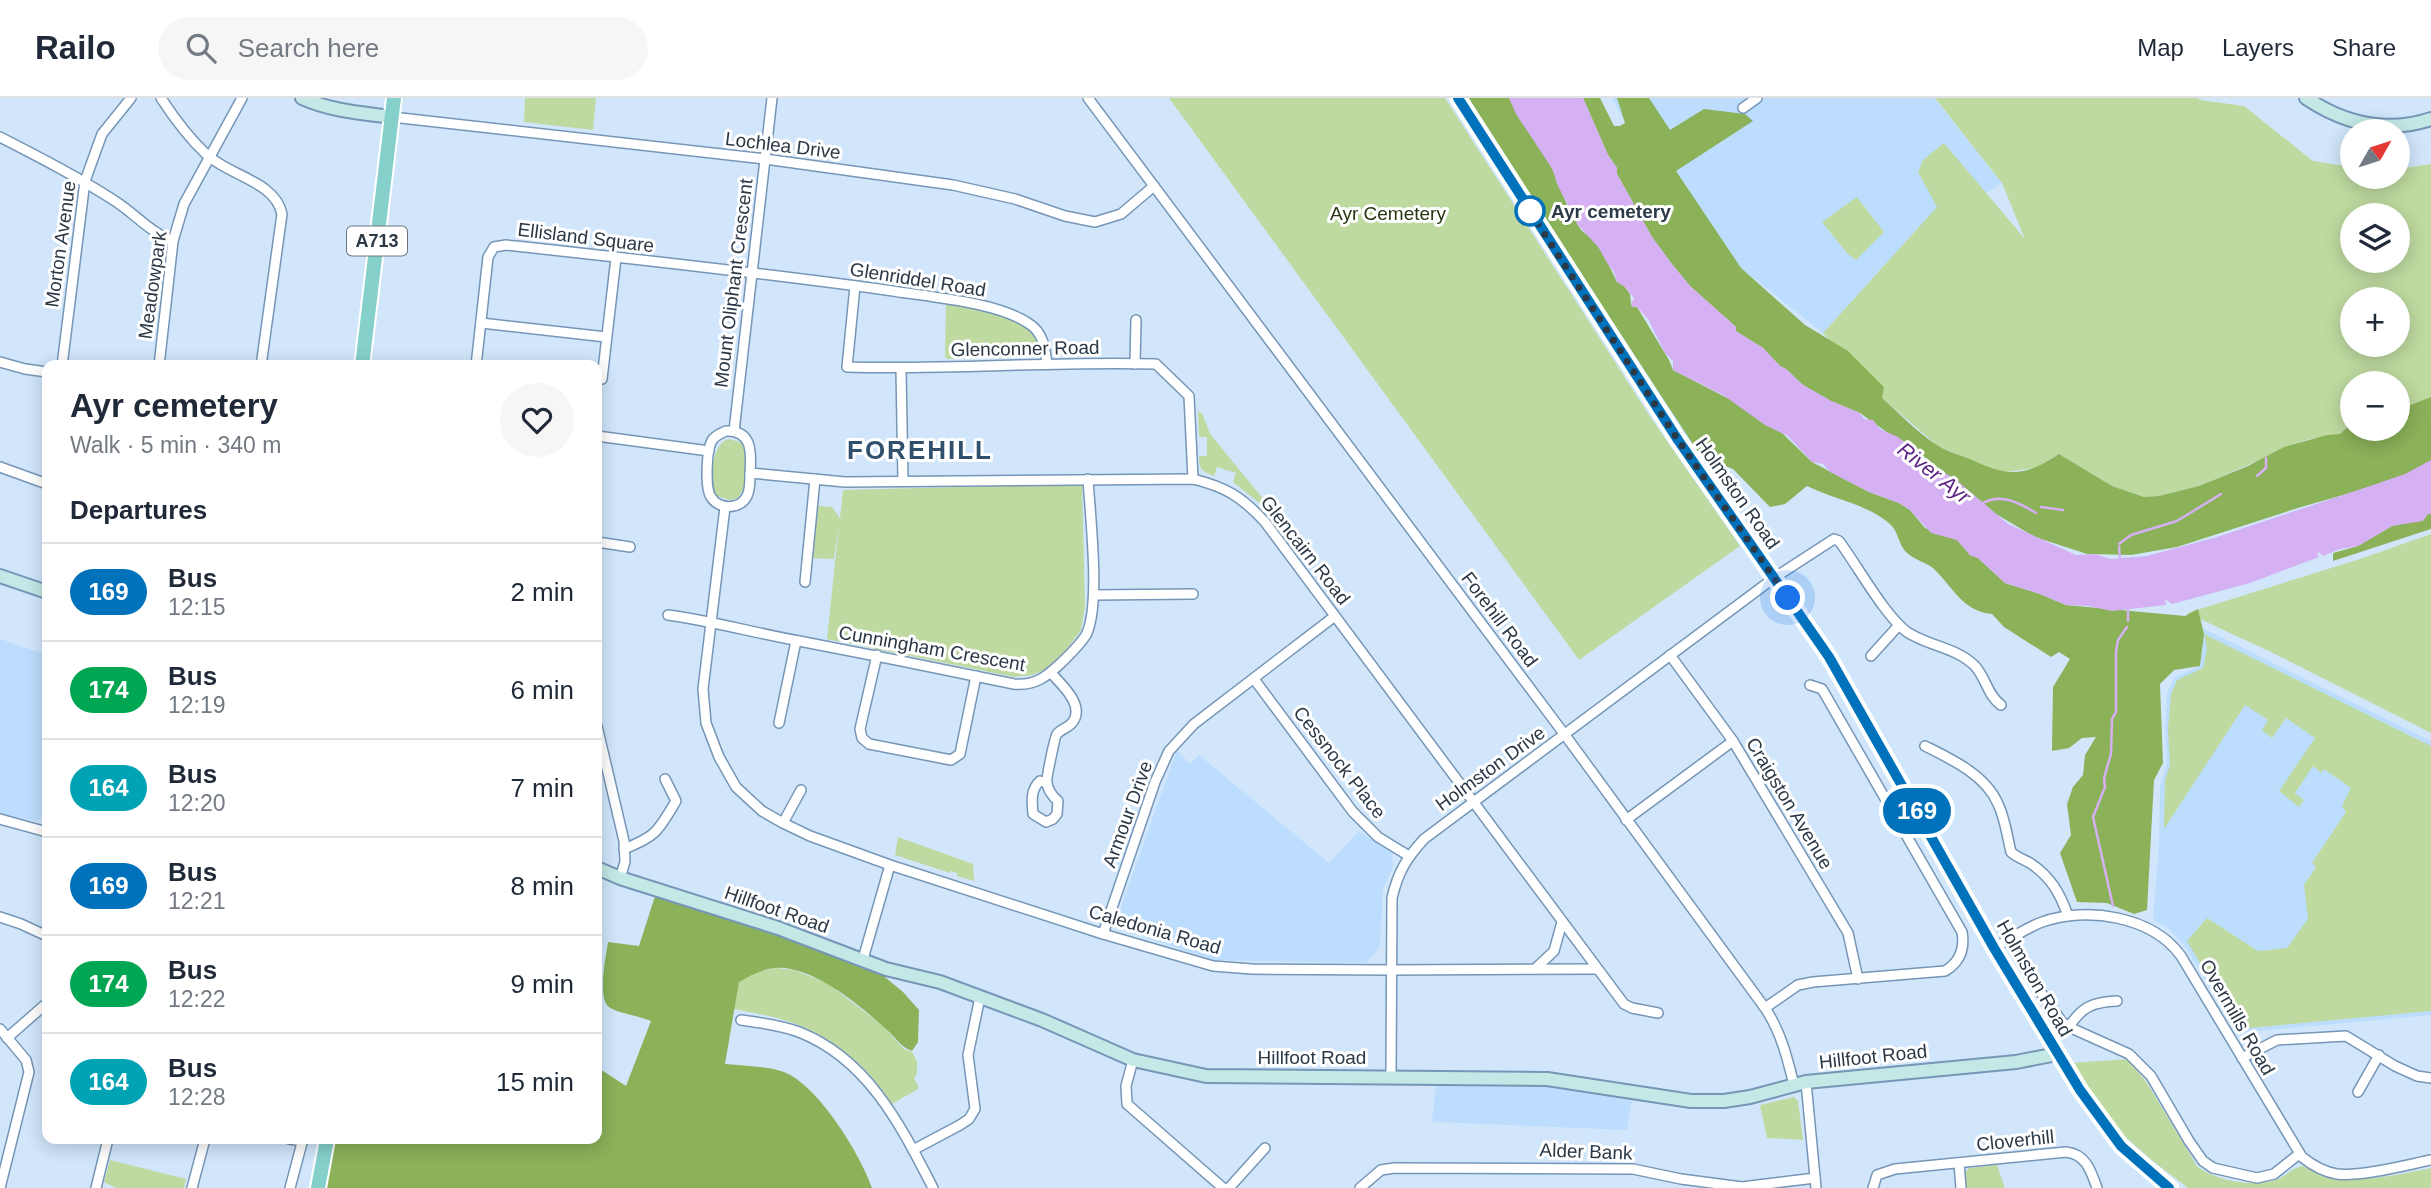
<!DOCTYPE html>
<meta charset="utf-8">
<style>
body{margin:0;font-family:Helvetica,sans-serif;background:#f6f6f7;color:#1f2937;height:100vh;display:flex;flex-direction:column;font-size:26px;white-space:nowrap}
*{box-sizing:border-box;margin:0}
p{font-size:23px;color:#747a83}
.icon{flex:none;width:38px;height:38px;fill:none;stroke:currentColor;stroke-width:2;stroke-linecap:round;stroke-linejoin:round}
.map{position:relative;flex:1;overflow:hidden}
.sheet{position:absolute;left:42px;top:262px;width:560px;height:784px;display:flex;flex-direction:column;background:#fff;border-radius:14px;box-shadow:0 4px 18px #0003}
.sheet>*{flex:none}
.badge{padding:0 14px;border-radius:23px;font-size:24px;line-height:46px}
.needle{width:46px;rotate:51deg}
.buttons{position:absolute;left:2340px;top:21px;display:grid;gap:14px}
.buttons a{display:grid;place-items:center;width:70px;height:70px;border-radius:50%;background:#fff;box-shadow:0 4px 18px #0003;font-size:35px}
.you{position:absolute;width:35px;height:35px;margin:-18px;border:5px solid #fff;border-radius:50%;background:#1a73e8;box-shadow:0 0 0 10px #1a73e833}
.map>.badge{position:absolute;translate:-50% -50%;box-shadow:0 0 0 4px #fff}
h2{padding:0 28px;font-size:26px;line-height:63px}
.round{display:grid;place-items:center;flex:none;width:74px;height:74px;border-radius:37px;background:#f6f6f7}
.summary{display:flex;align-items:center;justify-content:space-between;height:119px;padding:0 28px}
h1{font-size:33px;font-weight:700;line-height:52px}
ul{padding:0;list-style:none}
li{display:flex;align-items:center;gap:21px;height:98px;padding:0 28px;border-top:2px solid #e0e1e3}
li div{flex:1}
li b{display:block;font-size:26px}
li em{font-style:normal}
li .badge{min-width:77px;font-weight:700;text-align:center}
header{display:flex;align-items:center;gap:42px;box-sizing:border-box;height:98px;padding:0 35px;background:#fff;border-bottom:2px solid #e0e1e3}
header strong{font-size:33px}
nav{display:flex;gap:38px;margin-inline-start:auto;font-size:24px}
.search{width:490px;height:63px;background:#f6f6f7;display:flex;align-items:center;gap:18px;box-sizing:border-box;padding:0 24px;border-radius:38px;color:#747a83;font-size:26px}
.map>svg:first-child{display:block}
.built{fill:#bcddfe}
.green{fill:#bfdaa0;fill-rule:evenodd}
.forest{fill:#8bb159}
.water{fill:#d5b1f4}
.lines{fill:none;stroke-linecap:round;stroke-linejoin:round}
.stream{stroke:#d5b1f4;stroke-width:2.5}
.street-casing{stroke:#7596b7;stroke-width:12}
.secondary-casing{stroke:#7596b7;stroke-width:16}
.primary-casing{stroke:#fff;stroke-width:18}
.street{stroke:#fff;stroke-width:9}
.secondary{stroke:#c3e8e5;stroke-width:12}
.primary{stroke:#86d0cb;stroke-width:14}
.line-casing{stroke:#fff;stroke-width:16}
.line{stroke:#0072bc;stroke-width:10}
.walk{stroke:#2b3947;stroke-width:7;stroke-dasharray:0 12.6}
.stop-dot{fill:#fff;stroke:#0072bc;stroke-width:3.5}
.labels{text-anchor:middle;stroke-width:6;stroke-linejoin:round;paint-order:stroke}
.shield{fill:#fff;stroke:#6b747e;stroke-width:2}
.shield-label{font-size:18px;font-weight:bold;fill:#2b3947}
.street-label{font-size:19px;fill:#2b3947;stroke:#fff}
.stop-label{font-size:19px;font-weight:bold;fill:#2b3947;stroke:#fff;text-anchor:start}
.park-label{font-size:19px;fill:#283712;stroke:#fff}
.water-label{font-size:21px;font-style:italic;fill:#5e2584;stroke:#fff}
.district-label{font-size:26px;font-weight:bold;letter-spacing:2px;fill:#31506e;stroke:#fff}
</style>
<header>
<strong>Railo</strong>
<div class="search"><svg class="icon" aria-label="search" viewBox="0 0 24 24"><circle cx="10" cy="10" r="6"/><path d="M15 15l6 6"/></svg>Search here</div>
<nav><a>Map</a><a>Layers</a><a>Share</a></nav>
</header>
<div class="map">
<svg width="2431" height="1090" viewBox="0 0 2431 1090">
<rect width="100%" height="100%" fill="#d1e6fb"/>
<g class="built">
<path d="M1612,0H1934L2002,85L1986,95L1940,112L1917,131L1823,235L1741,170L1633,41Z"/>
<path d="M2200,529L2431,643V917L2237,935L2185,848L2167,829L2153,822L2159,747L2160,688L2167,666L2165,632L2167,595L2175,579L2200,568L2203,551Z"/>
<path d="M0,541L47,557V703L43,718L37,723L0,717Z"/>
<path d="M1177,652L1190,666L1199,657L1329,765L1359,733L1392,755L1393,768L1383,791L1380,849L1366,865L1214,862L1129,834L1119,814Z"/>
<path d="M1517,984L1632,1002L1627,1032L1432,1024L1436,985Z"/>
</g>
<g class="green">
<path d="M525,0H596L593,32L524,24Z"/>
<path d="M1169,0H1445L1651,320L1740,448L1579,562Z"/>
<path d="M1935,0H2198L2200,2L2244,8L2313,63L2352,69V79H2398V71L2431,66V302L2398,312V285H2352V325L2340,336L2306,342L2199,388L2159,398L2144,399L2112,388L2059,356L2036,370L2007,374L1990,371L1938,348L1882,300L1823,235L1937,109L1918,74L1923,62L1944,45L2025,141L2002,85ZM2352,117H2398V163H2352ZM2352,201H2398V247H2352Z"/>
<path d="M1857,99L1884,134L1856,162L1847,155L1822,124Z"/>
<path d="M946,203C972,209 1044,218 1037,255L1033,259L948,261L945,259Z"/>
<path d="M1198,313L1202,315L1210,336L1265,403L1263,408L1233,384L1236,375L1217,369L1214,378C1201,373 1199,371 1199,358H1207V339H1199Z"/>
<path d="M728,341L741,344C748,354 748,387 740,397C737,401 735,401 730,402L717,398C708,385 711,347 728,341Z"/>
<path d="M1082,386L1085,509L1081,532L1067,551L1048,570L1033,577L1014,579L827,541L839,427L834,461L810,460L818,408L832,409L840,420L843,392Z"/>
<path d="M2431,436V635L2273,555L2187,515L2360,461Z"/>
<path d="M2204,536L2431,648V913L2239,931L2187,843L2207,820L2258,853L2287,850L2308,821L2304,787L2316,769L2312,765L2346,714L2342,708L2351,690L2324,671L2321,675L2313,668L2295,695L2304,702L2299,709L2279,693L2315,640L2286,620L2272,640L2262,632L2268,622L2245,607L2164,731L2165,682L2170,667L2168,631L2171,596L2177,582L2203,570L2207,551Z"/>
<path d="M898,739L973,766L974,783L957,778V775L951,773L950,775L895,757Z"/>
<path d="M776,870L794,872L827,885L882,927L904,951L912,954L917,963V975L914,981L918,987V991L892,1006C867,968 831,937 787,923C770,917 752,915 734,911L739,883L761,873Z"/>
<path d="M2128,961L2147,985L2197,1068C2215,1083 2256,1090 2278,1081C2288,1077 2291,1070 2303,1068C2343,1090 2386,1079 2431,1070V1090H2188L2149,1060L2119,1033L2072,965Z"/>
<path d="M1794,999L1798,1003L1803,1042L1767,1040L1760,1007Z"/>
<path d="M110,1062L186,1081L184,1090H116L104,1084Z"/>
<path d="M1997,1067L2005,1090H1966L1965,1075L1969,1070Z"/>
</g>
<g class="forest">
<path d="M1466,0H1509L1552,70L1570,114L1581,132L1592,141L1603,155L1617,184L1624,188L1630,196L1631,206L1637,209L1669,262L1673,272L1731,302L1781,334L1812,364L1869,394L1899,405L1910,412L1925,430L1957,442L1970,457L1978,460L2005,485L2040,496L2066,507L2185,518L2198,511L2204,536L2200,568L2174,572L2160,586L2163,665L2154,682L2147,812L2134,816L2107,805L2077,804L2060,755L2071,737L2067,706L2073,689L2083,677L2085,657L2096,639L2082,640L2069,650L2052,653L2053,589L2070,561L2059,554L2051,559L2004,529L1992,516C1962,513 1953,489 1934,471C1926,464 1914,462 1906,454C1899,447 1898,433 1890,426C1867,406 1833,401 1807,388L1785,406L1770,409L1733,371L1703,359L1698,354Z"/>
<path d="M1583,0H1600L1614,28H1620L1625,25L1617,0H1649L1670,32L1704,11L1745,16L1753,23L1676,73L1741,170L1805,227L1848,253L1884,289L1882,300C1900,316 1917,334 1937,347C1947,354 1961,357 1972,362C2009,379 2024,379 2059,356L2112,388L2144,399L2159,398L2199,388L2248,368L2284,349L2327,337L2340,336L2352,325V331H2398V312L2431,299V368L2421,375L2301,409L2177,449L2131,457L2087,456L2035,439L1996,416L1907,345L1888,335L1860,315L1831,303L1803,287L1786,271L1780,268L1763,250L1735,233L1736,229L1690,188L1671,165L1652,139L1617,76V70L1608,57Z"/>
<path d="M2431,415V431L2333,463V455L2358,448L2392,428Z"/>
<path d="M657,792L863,861L903,894L919,912L918,944L912,953C901,949 896,940 887,932C861,908 812,867 775,870C762,871 750,878 739,884L725,966C744,968 767,968 784,974C818,987 861,1057 872,1090H318L327,1041H597V969L626,988L651,923C640,918 617,915 609,909C597,900 606,858 608,844L639,848Z"/>
</g>
<path class="water" d="M1509,0H1583L1608,57L1617,70V76L1652,139L1671,165L1690,188L1736,229V233L1763,250L1780,268L1786,271L1803,287L1831,303L1860,315L1864,321L1873,322L1880,331L1898,339L1933,369L1954,380L2008,426L2076,457L2096,456L2110,461L2147,458L2217,439L2379,385L2405,376L2431,362V416H2428L2423,423L2392,428L2358,448L2340,451L2323,458L2319,454L2317,456L2319,459L2250,485L2172,506L2165,501L2166,507L2112,513L2088,508L2066,507L2040,496L2005,485L1978,460L1970,457L1957,442L1931,435L1910,412L1899,405L1869,394L1830,374L1823,366L1812,364L1788,338L1765,327L1723,297L1673,272V263L1665,255L1648,221L1637,209H1632L1631,206L1634,200L1624,188L1617,184L1614,174L1607,165L1599,150L1578,127L1557,86L1553,72L1516,16Z"/>
<g class="lines">
<g class="stream">
<path d="M2257,378L2266,370V360"/>
<path d="M1983,405C2001,395 2020,405 2036,415"/>
<path d="M2041,409L2063,412"/>
<path d="M2119,446L2131,437L2177,423L2221,396"/>
<path d="M2119,449L2120,461"/>
<path d="M2128,523V509"/>
<path d="M2113,808L2093,719L2105,689L2104,680L2111,656L2112,621L2116,614V553L2118,542L2127,529"/>
</g>
<defs>
<g id="street">
<path d="M161,0C174,20 188,39 206,56C229,78 275,83 282,116L261,268"/>
<path d="M1088,0L1565,637L1765,910C1781,934 1787,959 1794,987"/>
<path d="M1743,10L1757,0"/>
<path d="M392,19L765,61L953,87L1015,101L1065,118L1095,124L1121,116L1154,88"/>
<path d="M0,39C39,59 78,79 115,103C135,116 151,135 173,143"/>
<path d="M855,188L847,269C950,272 1053,263 1156,266L1189,298L1193,381"/>
<path d="M481,225L606,239"/>
<path d="M0,264L25,271L47,274"/>
<path d="M1135,266L1136,222"/>
<path d="M62,268L85,83L102,36L131,0"/>
<path d="M159,268L173,143L184,106L242,0"/>
<path d="M476,268L488,159L494,149L506,147C635,161 765,175 893,193C931,199 996,204 1028,225C1043,234 1045,249 1047,266"/>
<path d="M901,271L903,382"/>
<path d="M602,281L616,160"/>
<path d="M726,333C754,332 751,357 750,377C750,384 750,392 747,398C740,412 719,412 711,399C705,391 706,350 713,341C717,337 721,335 726,333Z"/>
<path d="M734,333L772,0"/>
<path d="M597,338L709,353"/>
<path d="M0,369L47,386"/>
<path d="M750,375L845,384L1193,381C1226,389 1242,399 1265,424L1624,906L1632,910L1658,915"/>
<path d="M725,409L703,591L706,625L719,659L736,689L762,713L783,725L810,738L890,767L1103,836L1213,868L1252,871L1391,872L1597,871"/>
<path d="M597,444L630,449"/>
<path d="M805,484L815,381"/>
<path d="M1094,497L1193,496"/>
<path d="M668,517C712,523 755,535 799,543C871,557 942,571 1014,586C1035,588 1046,579 1061,565C1069,557 1080,547 1086,537C1101,508 1090,417 1088,381"/>
<path d="M877,557L860,631L862,640L869,646L951,662L960,656L976,578"/>
<path d="M1670,557L1733,643L1848,835L1858,881"/>
<path d="M1871,558L1899,527"/>
<path d="M1254,581L1353,714L1378,739L1409,758"/>
<path d="M779,625L796,543"/>
<path d="M597,628L624,743L625,764L620,780"/>
<path d="M1925,648C1951,661 1986,677 1998,706C2005,720 2007,738 2011,754C2016,759 2023,761 2030,765C2051,779 2060,795 2068,818"/>
<path d="M1047,685L1040,683C1030,692 1032,704 1033,716L1046,724L1053,721L1057,716L1058,703C1053,699 1047,691 1047,684C1046,681 1055,638 1057,636C1060,632 1067,630 1071,626C1087,609 1062,587 1051,575"/>
<path d="M0,721L47,734"/>
<path d="M1626,722L1733,643"/>
<path d="M783,725L801,692"/>
<path d="M624,751C657,738 658,733 676,703L665,681"/>
<path d="M0,819L21,826L47,838"/>
<path d="M1103,836L1155,684L1169,653L1194,626L1335,518"/>
<path d="M1994,850C2010,841 2026,830 2042,824C2086,808 2152,818 2181,858L2302,1059C2312,1067 2324,1074 2337,1076C2360,1079 2406,1067 2431,1062"/>
<path d="M863,861L890,767"/>
<path d="M1536,870L1554,853L1562,824"/>
<path d="M2039,892L2062,924L2071,930L2129,956L2151,978L2189,1043L2203,1063L2213,1070L2257,1080L2274,1076L2299,1056"/>
<path d="M1765,910L1798,887L1813,884L1945,873C1960,864 1965,851 1962,834L1822,591L1810,587"/>
<path d="M741,922C761,925 780,927 799,934C868,961 901,1028 933,1090"/>
<path d="M2069,929C2082,908 2094,904 2117,903"/>
<path d="M0,931L26,962L29,974L0,1090"/>
<path d="M7,940L47,905"/>
<path d="M2242,960L2277,942L2346,938L2395,968L2417,978L2431,980"/>
<path d="M1133,962L1126,988L1127,1006L1223,1090"/>
<path d="M1391,978L1392,800C1398,774 1406,761 1424,741L1774,480L1834,441L1839,443C1857,467 1885,518 1907,534C1928,548 1955,549 1974,567C1986,579 1987,597 2001,607"/>
<path d="M1806,984L1816,1090"/>
<path d="M2358,994L2379,957"/>
<path d="M289,1041L303,1043"/>
<path d="M913,1052L960,1027L969,1021L975,1011L968,957L980,899"/>
<path d="M1959,1065L1961,1090"/>
<path d="M96,1090L108,1041"/>
<path d="M192,1090L205,1041"/>
<path d="M290,1090L303,1041"/>
<path d="M1229,1090L1265,1050"/>
<path d="M1360,1090L1381,1072L1394,1070L1633,1071L1681,1081L1742,1089L1815,1080"/>
<path d="M1873,1090L1877,1077L1895,1071L2066,1054C2086,1056 2091,1073 2097,1090"/>
</g>
<g id="secondary">
<path d="M302,0C331,13 361,15 392,19"/>
<path d="M2306,0C2345,26 2386,36 2431,21"/>
<path d="M0,478L47,494"/>
<path d="M597,770L620,780L778,830L886,871L940,884L1042,922L1133,962L1206,978L1547,981L1691,1003H1724L1750,999L1806,984L2016,964L2057,956"/>
</g>
<g id="primary">
<path d="M1458,0L1678,342L1829,559L1994,850L2080,992L2121,1048L2170,1090"/>
<path d="M362,268L394,0"/>
<path d="M318,1090L327,1041"/>
</g>
</defs>
<use href="#street" class="street-casing"/>
<use href="#secondary" class="secondary-casing"/>
<use href="#primary" class="primary-casing"/>
<use href="#street" class="street"/>
<use href="#secondary" class="secondary"/>
<use href="#primary" class="primary"/>
</g>
<g class="lines">
<defs>
<path id="line" d="M1458,0L1678,342L1829,559L1994,850L2080,992L2121,1048L2169,1090"/>
</defs>
<use href="#line" class="line-casing"/>
<use href="#line" class="line"/>
<path class="walk" d="M1530,113L1527,109L1678,342L1788,500"/>
</g>
<circle class="stop-dot" cx="1530" cy="113" r="14"/>
<g class="labels">
<rect class="shield" x="347" y="128.5" width="60" height="29" rx="5"/>
<g class="shield-label">
<text x="377" y="149">A713</text>
</g>
<g class="street-label">
<text transform="translate(783 47) rotate(7)" y="7">Lochlea Drive</text>
<text transform="translate(586 139) rotate(7)" y="7">Ellisland Square</text>
<text transform="translate(60 146) rotate(-82)" y="7">Morton Avenue</text>
<text transform="translate(918 181) rotate(9)" y="7">Glenriddel Road</text>
<text transform="translate(733 185) rotate(-83)" y="7">Mount Oliphant Crescent</text>
<text transform="translate(152 187) rotate(-82)" y="7">Meadowpark</text>
<text transform="translate(1025 250) rotate(-1)" y="7">Glenconner Road</text>
<text transform="translate(1738 395) rotate(55)" y="7">Holmston Road</text>
<text transform="translate(1306 452) rotate(52)" y="7">Glencairn Road</text>
<text transform="translate(1500 521) rotate(53)" y="7">Forehill Road</text>
<text transform="translate(932 550) rotate(10)" y="7">Cunningham Crescent</text>
<text transform="translate(1340 664) rotate(52)" y="7">Cessnock Place</text>
<text transform="translate(1490 670) rotate(-36)" y="7">Holmston Drive</text>
<text transform="translate(1790 705) rotate(59)" y="7">Craigston Avenue</text>
<text transform="translate(1127 716) rotate(-70)" y="7">Armour Drive</text>
<text transform="translate(777 811) rotate(19)" y="7">Hillfoot Road</text>
<text transform="translate(1155 831) rotate(16)" y="7">Caledonia Road</text>
<text transform="translate(2035 880) rotate(60)" y="7">Holmston Road</text>
<text transform="translate(2238 919) rotate(60)" y="7">Overmills Road</text>
<text transform="translate(1873 958) rotate(-6)" y="7">Hillfoot Road</text>
<text x="1312" y="966">Hillfoot Road</text>
<text transform="translate(2015 1042) rotate(-6)" y="7">Cloverhill</text>
<text transform="translate(1586 1053) rotate(2)" y="7">Alder Bank</text>
</g>
<g class="stop-label">
<text x="1551" y="120">Ayr cemetery</text>
</g>
<g class="park-label">
<text x="1388" y="122">Ayr Cemetery</text>
</g>
<g class="water-label">
<text transform="translate(1934 375) rotate(38)" y="7">River Ayr</text>
</g>
<g class="district-label">
<text x="920" y="361">FOREHILL</text>
</g>
</g>
</svg>
<div class="buttons">
<a><svg class="needle" viewBox="-14 -14 28 28"><path d="M0-13l5 13h-10z" fill="#e53935"/><path d="M0 13l5-13h-10z" fill="#747a83"/></svg></a>
<a><svg class="icon" aria-label="layers" viewBox="0 0 24 24"><path d="M12 4l9 5-9 5-9-5zM3 14l9 5 9-5"/></svg></a>
<a>+</a>
<a>−</a>
</div>
<div class="you" style="left:1788px;top:500px"></div>
<b class="badge" style="left:1917px;top:713px;background:#0072bc;color:#fff">169</b>
<section class="sheet">
<div class="summary"><div><h1>Ayr cemetery</h1><p>Walk · 5 min · 340 m</p></div><a class="round"><svg class="icon" aria-label="heart" viewBox="0 0 24 24"><path d="M12 20l-8-8c-3-5 5-10 8-4 3-6 11-1 8 4z"/></svg></a></div>
<h2>Departures</h2>
<ul>
<li><span class="badge" style="background:#0072bc;color:#fff">169</span><div><b>Bus</b><p>12:15</p></div><em>2 min</em></li>
<li><span class="badge" style="background:#00a651;color:#fff">174</span><div><b>Bus</b><p>12:19</p></div><em>6 min</em></li>
<li><span class="badge" style="background:#00a3b4;color:#fff">164</span><div><b>Bus</b><p>12:20</p></div><em>7 min</em></li>
<li><span class="badge" style="background:#0072bc;color:#fff">169</span><div><b>Bus</b><p>12:21</p></div><em>8 min</em></li>
<li><span class="badge" style="background:#00a651;color:#fff">174</span><div><b>Bus</b><p>12:22</p></div><em>9 min</em></li>
<li><span class="badge" style="background:#00a3b4;color:#fff">164</span><div><b>Bus</b><p>12:28</p></div><em>15 min</em></li>
</ul>
</section>
</div>
